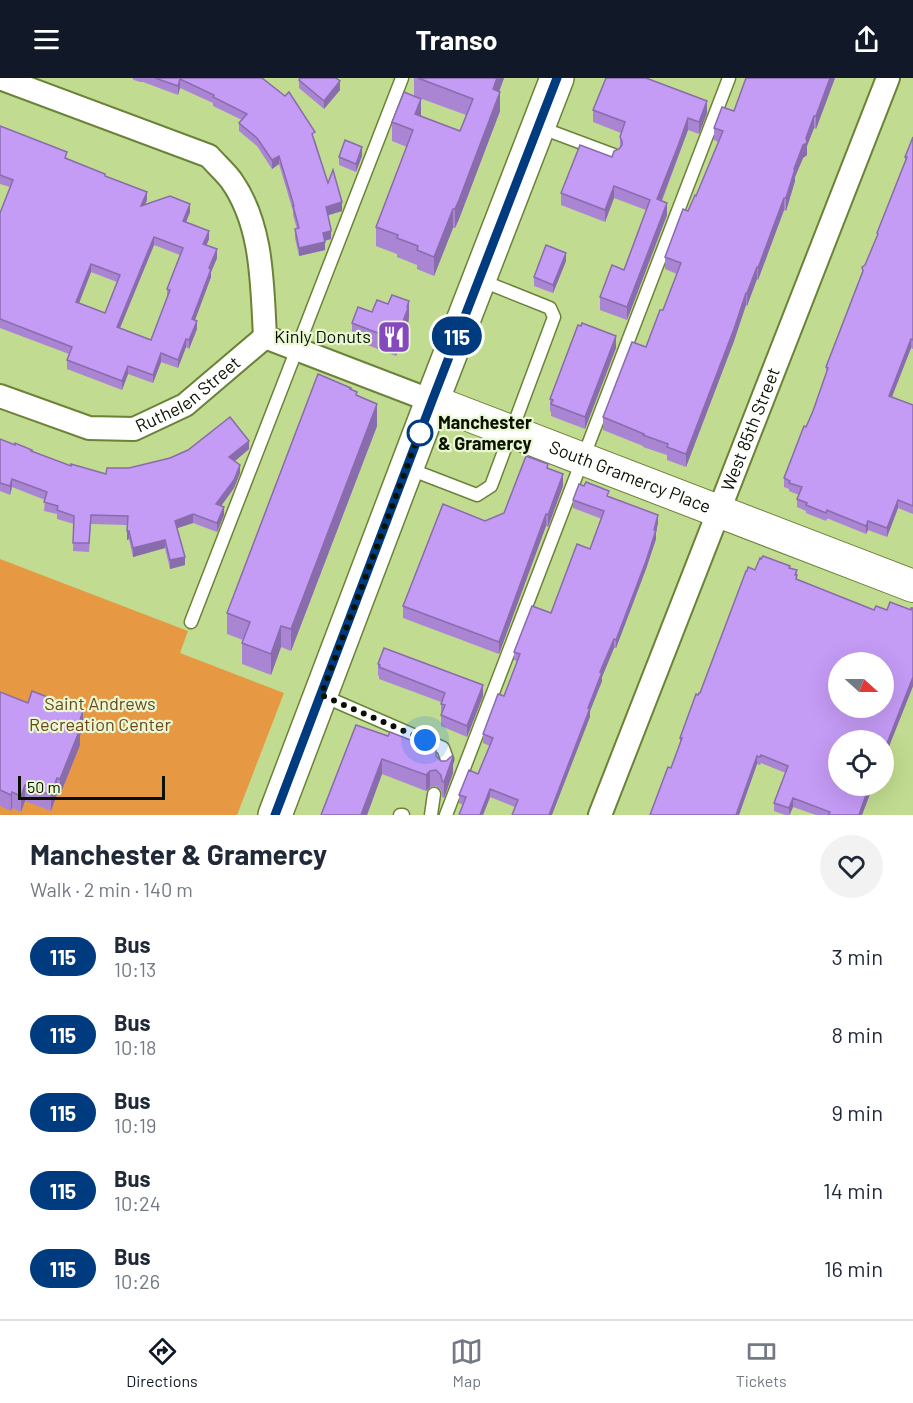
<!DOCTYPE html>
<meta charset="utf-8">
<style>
body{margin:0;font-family:Barlow,sans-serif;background:#f2f2f3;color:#1f2937;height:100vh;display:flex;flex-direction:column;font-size:22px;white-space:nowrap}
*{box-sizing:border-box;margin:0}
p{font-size:20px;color:#747a83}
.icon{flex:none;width:33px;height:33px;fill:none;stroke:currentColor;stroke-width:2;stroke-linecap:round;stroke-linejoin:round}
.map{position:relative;height:737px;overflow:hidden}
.drawer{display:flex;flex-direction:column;background:#fff;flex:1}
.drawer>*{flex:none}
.badge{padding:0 12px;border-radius:20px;font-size:21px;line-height:39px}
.needle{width:39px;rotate:111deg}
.fabs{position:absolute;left:828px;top:574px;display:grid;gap:12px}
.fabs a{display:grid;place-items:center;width:66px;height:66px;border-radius:50%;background:#fff;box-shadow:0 6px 24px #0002;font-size:30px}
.scale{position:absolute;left:18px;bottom:15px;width:147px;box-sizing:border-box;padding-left:6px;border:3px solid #091100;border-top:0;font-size:16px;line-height:21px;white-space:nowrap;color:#091100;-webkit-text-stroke:4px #e9f8d2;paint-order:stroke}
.you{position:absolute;width:30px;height:30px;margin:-15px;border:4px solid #fff;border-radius:50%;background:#1a73e8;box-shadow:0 0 0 9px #1a73e833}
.map>.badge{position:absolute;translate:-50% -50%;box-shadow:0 0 0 3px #fff}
.round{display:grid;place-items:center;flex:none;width:63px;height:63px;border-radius:32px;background:#f2f2f3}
.summary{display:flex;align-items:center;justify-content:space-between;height:102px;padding:0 30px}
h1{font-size:28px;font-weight:700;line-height:45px}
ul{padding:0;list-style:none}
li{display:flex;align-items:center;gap:18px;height:78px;padding:0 30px}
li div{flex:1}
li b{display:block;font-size:22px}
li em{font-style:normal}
li .badge{min-width:66px;font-weight:700;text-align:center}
header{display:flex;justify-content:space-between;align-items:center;height:78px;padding:0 30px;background:#111827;color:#fff;font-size:27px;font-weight:700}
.dock{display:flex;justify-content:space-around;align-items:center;height:84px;border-top:2px solid #e0e1e3;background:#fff;font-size:16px;color:#747a83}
.dock a{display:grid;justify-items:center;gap:3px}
.dock .active{color:#111827}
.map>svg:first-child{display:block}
.green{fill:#e79843}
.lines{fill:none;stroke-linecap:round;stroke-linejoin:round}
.lane-casing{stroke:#6b8239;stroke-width:15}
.street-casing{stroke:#6b8239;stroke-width:26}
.secondary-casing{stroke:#6b8239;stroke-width:34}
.primary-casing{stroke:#6b8239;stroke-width:36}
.lane{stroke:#fff;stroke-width:12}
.street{stroke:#fff;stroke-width:22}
.secondary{stroke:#fff;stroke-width:32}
.primary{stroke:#fff;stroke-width:33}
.wall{fill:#a985d3;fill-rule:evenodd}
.shaded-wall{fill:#896cac}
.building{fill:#c49bf5;stroke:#896cac;stroke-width:1.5;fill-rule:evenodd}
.line-casing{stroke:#fff;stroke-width:14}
.line{stroke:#003b80;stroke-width:9}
.walk{stroke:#091100;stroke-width:6;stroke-dasharray:0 10.8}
.stop-dot{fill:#fff;stroke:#003b80;stroke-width:3}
.labels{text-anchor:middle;stroke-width:4.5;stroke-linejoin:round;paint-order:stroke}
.poi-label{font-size:18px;fill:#091100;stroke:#e9f8d2;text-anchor:end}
.street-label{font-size:18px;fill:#091100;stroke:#e9f8d2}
.stop-label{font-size:18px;font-weight:bold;fill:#091100;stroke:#e9f8d2;text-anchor:start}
.park-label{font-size:18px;fill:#6d461c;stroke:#e9f8d2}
</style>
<header><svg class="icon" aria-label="menu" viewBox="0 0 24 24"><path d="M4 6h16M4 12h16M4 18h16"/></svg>Transo<svg class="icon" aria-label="share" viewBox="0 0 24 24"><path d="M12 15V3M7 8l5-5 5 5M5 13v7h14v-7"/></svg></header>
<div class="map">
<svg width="913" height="737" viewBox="0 0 913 737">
<rect width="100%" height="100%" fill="#c1dc90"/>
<path class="green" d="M0,481L188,553L180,575L284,615L237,737H0Z"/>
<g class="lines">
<defs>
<g id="lane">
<path d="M539,49L614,77"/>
<path d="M407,390L477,417L491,408L554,239L550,230L480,202"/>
<path d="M191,544L402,0"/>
<path d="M321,617L443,670L447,681L444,691"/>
<path d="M400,737H403"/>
<path d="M431,737L434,716"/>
<path d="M446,737L729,0"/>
</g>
<g id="street">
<path d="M0,0L209,78C216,86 225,94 231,102C263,147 262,206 265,259"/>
<path d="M265,259L432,323"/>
<path id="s1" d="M0,318L89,350L134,351L185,327L265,259"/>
<path id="s2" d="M600,737L888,0"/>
</g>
<g id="secondary">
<path id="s3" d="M432,323L913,508"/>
</g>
<path id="primary" d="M275,737L432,323L557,0"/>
</defs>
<use href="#lane" class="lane-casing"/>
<use href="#street" class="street-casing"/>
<use href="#secondary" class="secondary-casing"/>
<use href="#primary" class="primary-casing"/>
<use href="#lane" class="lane"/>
<use href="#street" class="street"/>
<use href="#secondary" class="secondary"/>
<use href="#primary" class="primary"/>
</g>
<g class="wall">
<path d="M132,0H264L263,1L315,62L328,105L342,133L328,137L331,159V161L325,163V172L299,178L295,160V151H297L293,137V133L279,86L272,91L257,68L239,53V45L242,42L213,28V25L180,10L178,17L143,4H140L134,2Z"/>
<path d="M414,0H504L499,14L500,33L459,141L455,150H453L434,198L417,191V187L397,179V176L376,168V149L407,69L392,63V44L421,38L460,53L466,37L414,18Z"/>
<path d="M746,0H835L816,51L814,50L807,68V77L803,80L795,99V103L786,133L784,132L758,202L757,201L747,228L746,227L734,263L686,389L667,382V377L643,369V368L603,352V339L646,269L663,232L677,196L665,191V179L696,118L718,64L714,62V50L734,33Z"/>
<path d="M299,2L340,12L324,31L299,10Z"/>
<path d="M593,32L707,35L699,56L688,52L662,123L667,137L627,242L600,232V219L624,192L646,132L614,120L605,144L561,127V115L612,79L620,70V59L621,55L593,44Z"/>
<path d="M0,48L105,98L147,122L145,127L190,134L186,144L209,161L206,168L217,180L211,194V199L195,242L197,251L189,271L186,269L178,290L161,284L153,305L128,296L122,312L67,291V282L69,276L0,250V135L10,109L0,106ZM154,167L180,177L167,211V219L168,220L151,262L120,250ZM91,194L117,204L105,235L79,225Z"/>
<path d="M913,59V271L911,270L892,319L913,327V436L898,430L887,459L868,452L866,456L829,441H827L826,443L806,435V433L797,429V421L799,417L789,413V411L784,409V400L813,333L826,297V289L862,194V189L865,187L877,160V155L905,83V79Z"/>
<path d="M362,78L356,94L339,87V79Z"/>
<path d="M566,183L553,215L534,208V199Z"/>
<path d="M409,239L408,246L396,278L352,261V245Z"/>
<path d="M616,270L585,351L551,338V334L550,333V321Z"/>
<path d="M351,312L357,318L377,348L291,573L281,569L271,597L242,586V565L243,562L227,556V535Z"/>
<path d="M0,361L71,388L106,396L129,390L249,371L235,383L240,395L234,410L221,428L224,437L217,454L193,445L177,450L185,487L170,491L165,470L133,479L129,461L127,462V447L91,446L89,474L73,473L74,446L57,441V436L44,433L45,422L12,409L10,417L0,413Z"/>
<path d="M548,390L563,408L548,449L546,448L499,576L403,540V528L485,443L504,435Z"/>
<path d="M609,418L658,445L656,454V461L646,491L616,570H614L602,599V603L590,633V639L515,729L490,719L483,737H459L463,727L459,725V717L478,696L490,668L483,665V656L504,618L517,583L514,582V574L551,535L590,471L602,441L573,430V422Z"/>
<path d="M790,490L797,492V501L874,532H911L913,530V608L884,681V663L838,708H873L862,737H816L793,729L790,737H785L774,733V725L786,695L761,685L760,687L757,686L739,737H650L671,690L680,667V660L698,617L700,615L747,493Z"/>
<path d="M378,586L483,618L467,659L441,648V624L379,601V598L378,597Z"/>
<path d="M0,614L83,649L80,658V667L60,717L57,716L51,733L25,723L21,734L12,730L11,733L0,728Z"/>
<path d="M356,647L436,678L453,695L444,720L442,719L441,712L436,708L430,709L426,713L382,696L367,737H321Z"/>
</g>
<g class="shaded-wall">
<path d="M497,0H504L493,30V11Z"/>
<path d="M830,0H835L816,51V38Z"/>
<path d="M180,1V10L178,17V8Z"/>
<path d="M340,3V12L324,31V23Z"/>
<path d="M500,14V33L459,141L455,150V131Z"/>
<path d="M421,21V40L415,36Z"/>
<path d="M707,23V35L699,56V44Z"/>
<path d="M814,38V50L807,68V77L803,80L795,99V103L786,133V120L794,91Z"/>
<path d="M688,40V52L657,134V121Z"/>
<path d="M362,69V78L356,94V86Z"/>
<path d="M279,78V86L272,91V82Z"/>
<path d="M614,108V120L605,144V132Z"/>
<path d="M147,114V122L141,136V128Z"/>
<path d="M784,120V132L758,202V190Z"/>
<path d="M342,124V133L326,138V129Z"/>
<path d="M667,125V137L627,242V229Z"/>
<path d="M190,126V134L183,152V143Z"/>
<path d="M453,131V150L434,198V179Z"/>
<path d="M331,151V161L323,163V155Z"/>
<path d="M209,153V161L203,175V166Z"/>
<path d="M154,159V167L117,257V249Z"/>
<path d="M325,164V172L299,178V170Z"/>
<path d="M217,171V180L211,194V199L192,250V241Z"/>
<path d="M566,175V183L553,215V207Z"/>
<path d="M91,186V194L76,233V224Z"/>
<path d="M757,189V201L747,228V215Z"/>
<path d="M746,215V227L734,263L686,389V376Z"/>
<path d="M409,223V239L408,246L396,278V262Z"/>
<path d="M197,243V251L189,271V262Z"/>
<path d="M616,258V270L585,351V339Z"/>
<path d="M186,261V269L178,290V282Z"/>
<path d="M911,261V270L889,326V318Z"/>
<path d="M161,275V284L153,305V297Z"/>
<path d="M128,288V296L122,312V303Z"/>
<path d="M377,326V348L291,573V551Z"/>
<path d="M249,363V371L229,388V379Z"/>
<path d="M240,387V395L234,410L216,435V426Z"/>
<path d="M563,396V408L548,449V437Z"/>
<path d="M12,401V409L10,417V408Z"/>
<path d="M898,422V430L887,459V450Z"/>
<path d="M224,429V437L217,454V445Z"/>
<path d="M193,436V445L175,451V443Z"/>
<path d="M546,436V448L499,576V564Z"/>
<path d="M658,437V445L656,454V461L646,491L616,570V562Z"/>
<path d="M868,443V452L866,456V448Z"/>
<path d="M127,453H129V461L127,462Z"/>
<path d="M165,462V470L133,479V470Z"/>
<path d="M185,479V487L170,491V482Z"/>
<path d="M281,548V569L271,597V576Z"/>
<path d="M614,561V570L602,599V603L590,633V639L552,737H549L600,594Z"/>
<path d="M913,599V608L884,681V673Z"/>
<path d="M483,607V618L467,659V648Z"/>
<path d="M83,633V649L80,658V667L60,717V701Z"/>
<path d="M757,678V686L739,737H736Z"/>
<path d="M453,679V695L444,720V704Z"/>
<path d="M382,681V696L367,737H361Z"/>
<path d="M430,693V709L426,713V697Z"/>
<path d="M57,700V716L51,733V717Z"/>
<path d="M25,707V723L21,734V718Z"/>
<path d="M869,708H873L862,737H859Z"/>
<path d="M490,711V719L483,737H480Z"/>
<path d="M12,714V730L11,733V717Z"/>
<path d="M793,720V729L789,737V730Z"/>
</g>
<g class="building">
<path d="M155,0H262L285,18L289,14L315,54L312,56L328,105L333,92L342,124L326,129L331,151V153L323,155L325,164L299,170L295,151L299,150L293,128H294L279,78L272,82L257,60L239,45L247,36L213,19L214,17L180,1L178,8Z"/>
<path d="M300,0H336L340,3L324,23L299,2Z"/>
<path d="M418,0H497L493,11L500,14L459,122L455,131H453L434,179L417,172L418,168L397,160L398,157L376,149L413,52L392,44L404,14L421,21L415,36L460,53L473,21Z"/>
<path d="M606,0H646L707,23L699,44L688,40L678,68L657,121L667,125L627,229L600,219L612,187L624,192L650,122L614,108L605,132L561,115L580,67L612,79L614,73L619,71L622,67V63L620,59L625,44L593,32Z"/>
<path d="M746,0H830L816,38H814L806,60L807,65L803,67L794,91H795L786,120H784L758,190L757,189L747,215H746L734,251L686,376L667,369L668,366L643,357L644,356L603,339L632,264L646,269L660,232H663L681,185L665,179L683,131L688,133L695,117L696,118L723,53L714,50L722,29L734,33Z"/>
<path d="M0,48L67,74L65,80L105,96V98L147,114L141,128L170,118L190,126L183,143L209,153L203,166L217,171L209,190L211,191L192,241L197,243L189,262L186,261L178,282L161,275L153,297L128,288L122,303L67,282L72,269L0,241V135L13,102L0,97ZM154,159L183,170L167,211L170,212L151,262L117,249ZM91,186L120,197L105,235L76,224Z"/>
<path d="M913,59V262L911,261L889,318L913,327V428L898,422L887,450L868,443L866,448L829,433L827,432L826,435L806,427L807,425L797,421L802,409L789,405L790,403L784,400L804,348L806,349L813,333L828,290L826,289L863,193L862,189L865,187L878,156L877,155L907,79H905Z"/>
<path d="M345,62L362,69L356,86L339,79Z"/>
<path d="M546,167L566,175L553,207L534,199Z"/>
<path d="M392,217L409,223L407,229L408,230L396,262L352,245L358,229L372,234L377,222L388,226Z"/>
<path d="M582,245L616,258L585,339L551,326L553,322L550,321L578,247L581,248Z"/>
<path d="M318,296L351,310L350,311L357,314L356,317L377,326L291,551L281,548L271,576L242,565L250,544L227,535Z"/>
<path d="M230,339L249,363L229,379L240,387L234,402L216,426L224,429L217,445L193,436L175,443L185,479L170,482L165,462L133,470L129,453H127L128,438L91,437L89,465H73L74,438L57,432L58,428L44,424L47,414L12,401L10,408L0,405V361L15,367V365L32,372L31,373L71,388V386L106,396L107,390H129L170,380L188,372Z"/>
<path d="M526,378L548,386L547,390L563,396L548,437L546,436L499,564L403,528L443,426L485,443L504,435Z"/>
<path d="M586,404L609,413L607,418L658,437L654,452H656L646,483L616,562L614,561L600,594H602L588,630H590L549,737H512L518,722L490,711L480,737H459L466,719L459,717L469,692L478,696L493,660L483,656L498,616L504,618L520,576L514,574L532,528L551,535L577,466L590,471L604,433L573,422L579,406L584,408Z"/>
<path d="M763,478L790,488L789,490L797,492L795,497H797L796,501L874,532L876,528L887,532L890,524L911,532V530H913V599L884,673V663H838V708H869L859,737H828L830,734L793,720L789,730L774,725L788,688L761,677L760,679L757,678L736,737H650L668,689L671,690L682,660H680L696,616L698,617L699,615H700L746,493H747L748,489L755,492L760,480L761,481ZM838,585H884V630H838Z"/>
<path d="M384,570L483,607L467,648L441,637L445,627L441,626L445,615L379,589L380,587L378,586Z"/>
<path d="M32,613L83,633L77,650L80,651L60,701L57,700L51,717L25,707L21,718L12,714L11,717L0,712V614L28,625Z"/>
<path d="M356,647L388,658L390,654L436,672V678L441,683H446L452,678L453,679L444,704L442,703L441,697L436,692L430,693L426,697L382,681L361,737H321Z"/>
</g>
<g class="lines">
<defs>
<path id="line" d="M275,737L432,323L557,0"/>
</defs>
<use href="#line" class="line-casing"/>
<use href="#line" class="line"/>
<path class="walk" d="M420,355L423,346L321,617L425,662"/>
</g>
<defs>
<symbol id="restaurant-square" viewBox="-11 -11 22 22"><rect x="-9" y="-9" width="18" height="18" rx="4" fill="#8549bf" stroke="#e9f8d2"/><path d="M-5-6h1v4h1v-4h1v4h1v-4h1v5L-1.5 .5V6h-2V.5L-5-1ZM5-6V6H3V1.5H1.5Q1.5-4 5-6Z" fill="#fff"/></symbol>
</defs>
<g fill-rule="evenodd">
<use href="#restaurant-square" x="375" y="240" width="38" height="38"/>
</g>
<circle class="stop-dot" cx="420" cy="355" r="12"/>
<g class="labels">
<g class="poi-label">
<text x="371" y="265">Kinly Donuts</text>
</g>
<g class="street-label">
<text dy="6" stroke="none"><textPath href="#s1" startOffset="204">Ruthelen Street</textPath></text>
<text dy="6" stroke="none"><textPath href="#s2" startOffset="414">West 85th Street</textPath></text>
<text dy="6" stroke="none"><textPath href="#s3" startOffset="212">South Gramercy Place</textPath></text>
</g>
<g class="stop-label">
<text x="438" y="351">Manchester<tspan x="438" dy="21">&amp; Gramercy</tspan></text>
</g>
<g class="park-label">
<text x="100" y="632">Saint Andrews<tspan x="100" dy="21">Recreation Center</tspan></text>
</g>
</g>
</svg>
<div class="fabs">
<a><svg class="needle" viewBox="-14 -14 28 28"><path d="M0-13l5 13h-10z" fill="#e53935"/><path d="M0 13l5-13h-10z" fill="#747a83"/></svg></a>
<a><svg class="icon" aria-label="locate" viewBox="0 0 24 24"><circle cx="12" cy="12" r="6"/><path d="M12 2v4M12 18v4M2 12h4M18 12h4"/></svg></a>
</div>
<div class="scale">50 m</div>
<div class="you" style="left:425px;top:662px"></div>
<b class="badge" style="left:457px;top:258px;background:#003b80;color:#fff">115</b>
</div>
<section class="drawer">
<div class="summary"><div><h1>Manchester &amp; Gramercy</h1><p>Walk · 2 min · 140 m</p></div><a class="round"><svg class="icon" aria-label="heart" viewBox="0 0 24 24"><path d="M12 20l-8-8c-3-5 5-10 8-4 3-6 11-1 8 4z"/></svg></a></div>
<ul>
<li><span class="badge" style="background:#003b80;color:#fff">115</span><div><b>Bus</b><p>10:13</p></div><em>3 min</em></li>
<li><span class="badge" style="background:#003b80;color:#fff">115</span><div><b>Bus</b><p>10:18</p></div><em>8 min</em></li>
<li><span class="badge" style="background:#003b80;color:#fff">115</span><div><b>Bus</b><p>10:19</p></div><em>9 min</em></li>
<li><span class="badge" style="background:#003b80;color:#fff">115</span><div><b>Bus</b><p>10:24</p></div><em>14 min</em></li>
<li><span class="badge" style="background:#003b80;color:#fff">115</span><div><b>Bus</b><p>10:26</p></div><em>16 min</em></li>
</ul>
</section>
<nav class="dock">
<a class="active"><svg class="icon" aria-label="directions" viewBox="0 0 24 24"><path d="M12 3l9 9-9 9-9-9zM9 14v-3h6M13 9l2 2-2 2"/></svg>Directions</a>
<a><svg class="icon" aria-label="map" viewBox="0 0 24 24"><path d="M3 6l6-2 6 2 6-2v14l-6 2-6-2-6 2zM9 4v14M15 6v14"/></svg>Map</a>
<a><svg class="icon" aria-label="tickets" viewBox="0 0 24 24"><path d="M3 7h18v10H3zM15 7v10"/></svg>Tickets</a>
</nav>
